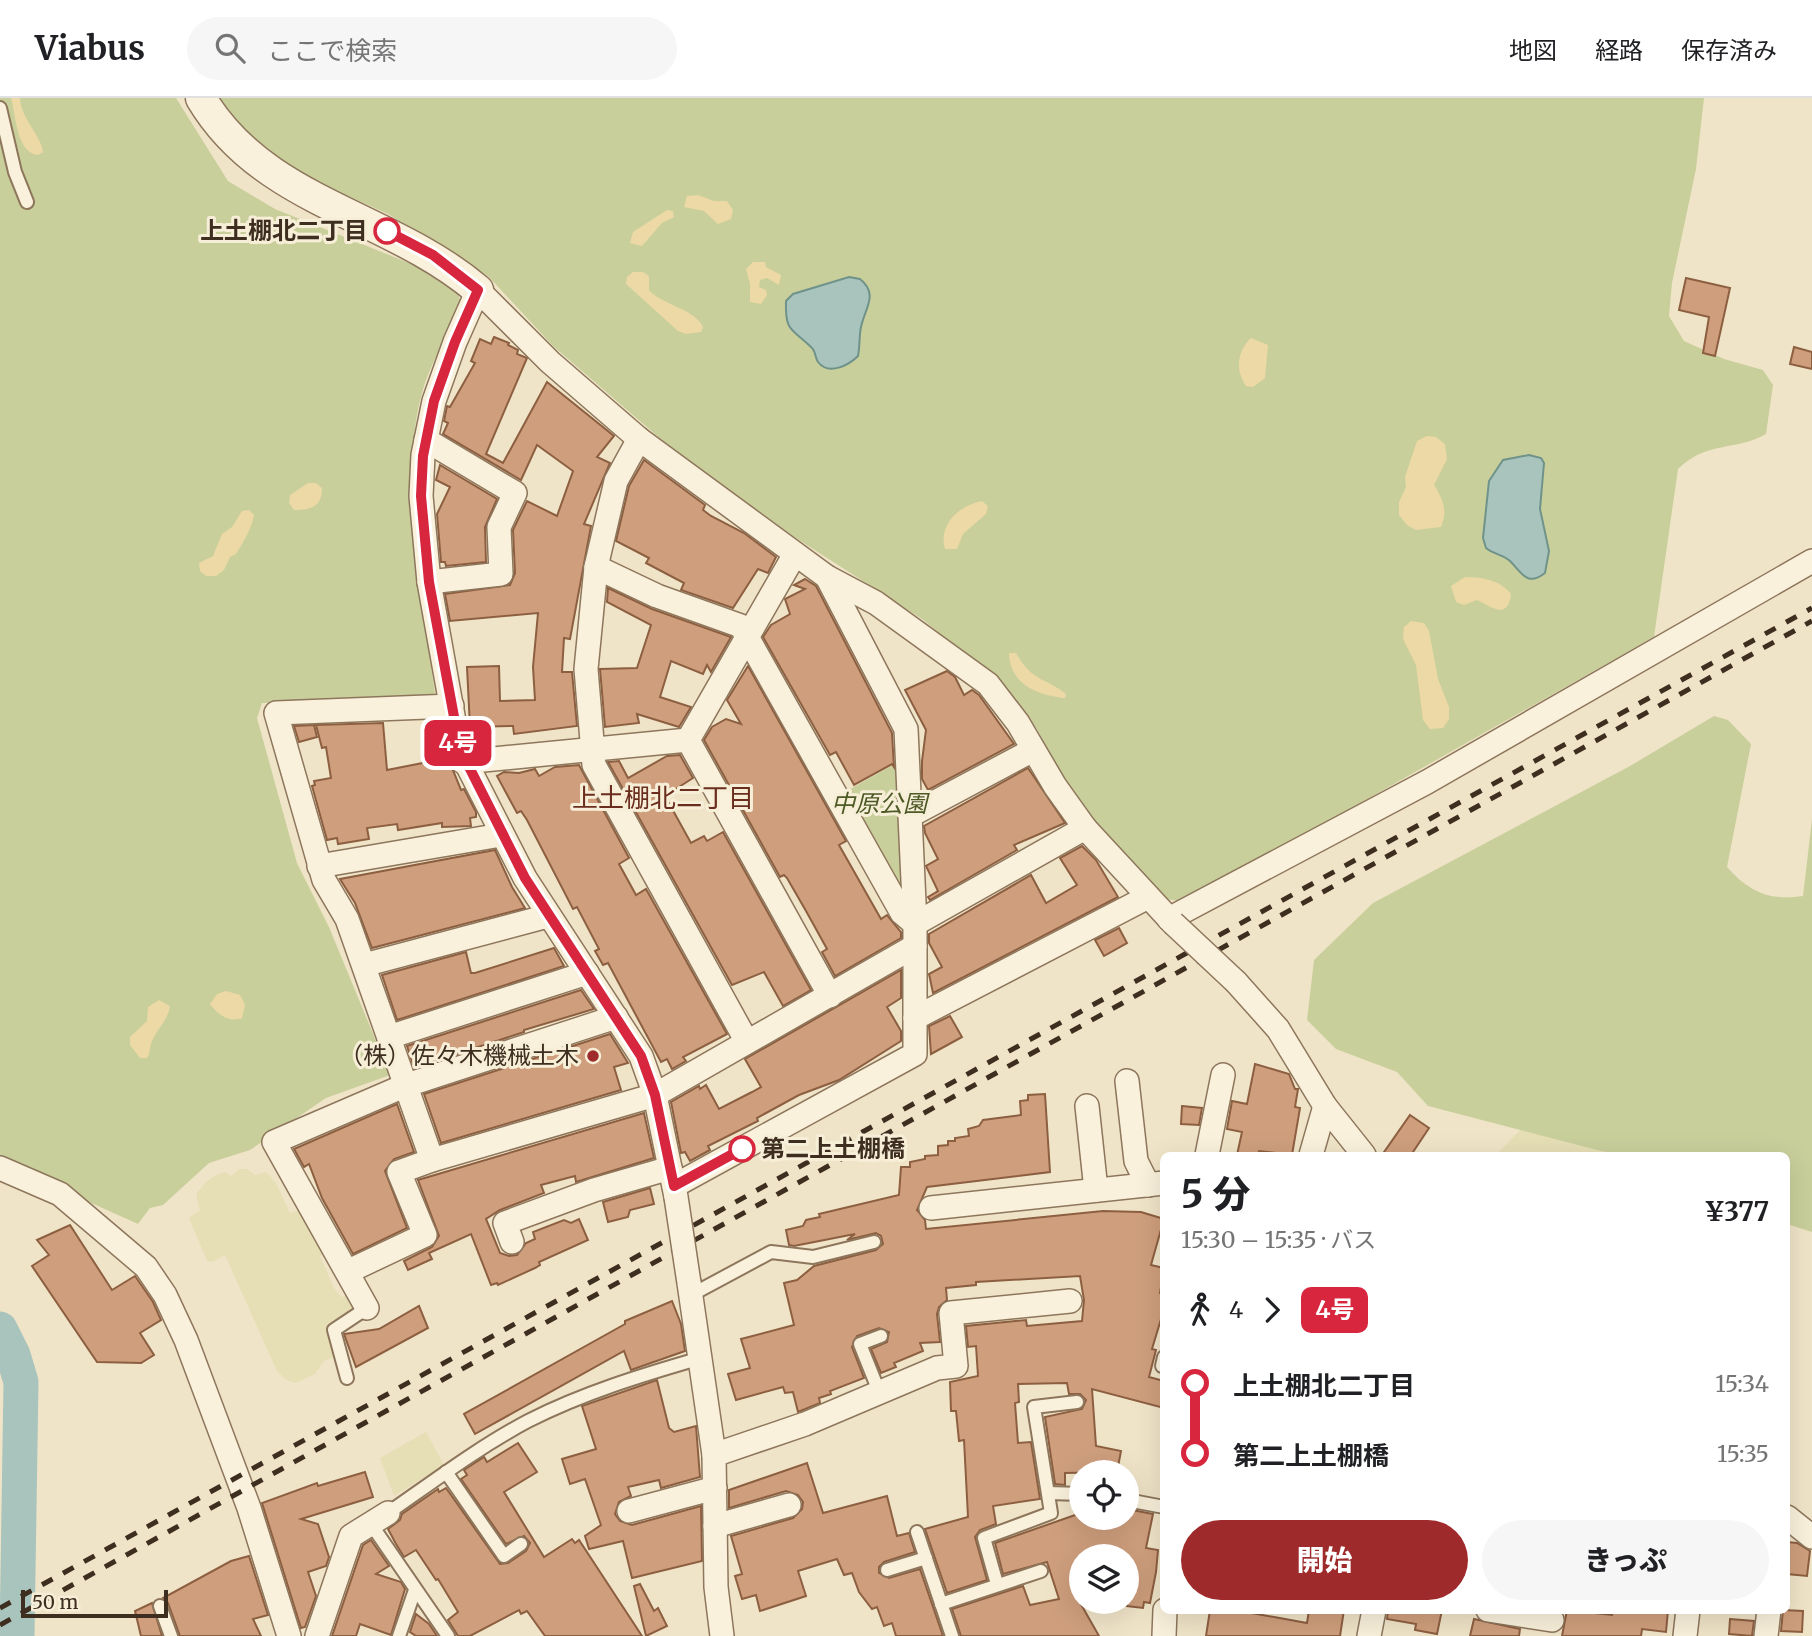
<!DOCTYPE html>
<html lang="ja">
<meta charset="utf-8">
<style>
body{margin:0;font-family:Merriweather,"Noto Sans JP",serif;background:#f6f6f6;color:#202124;height:100vh;display:flex;flex-direction:column;font-size:26px;white-space:nowrap}
*{box-sizing:border-box;margin:0}
p{font-size:23px;color:#757577}
.icon{flex:none;width:38px;height:38px;fill:none;stroke:currentColor;stroke-width:2;stroke-linecap:round;stroke-linejoin:round}
.map{position:relative;flex:1;overflow:hidden}
.sheet{position:absolute;left:1160px;top:1054px;width:630px;height:462px;display:flex;flex-direction:column;background:#fff;border-radius:10px;box-shadow:0 7px 28px #0002}
.sheet>*{flex:none}
.badge{padding:0 14px;border-radius:10px;font-size:24px;line-height:46px}
.tools{position:absolute;left:1069px;top:1362px;display:grid;gap:14px}
.tools a{display:grid;place-items:center;width:70px;height:70px;border-radius:50%;background:#fff;box-shadow:0 7px 28px #0002;font-size:35px}
.scale{position:absolute;left:21px;bottom:18px;width:147px;box-sizing:border-box;padding-left:7px;border:4px solid #3d2e20;border-top:0;font-size:19px;line-height:24px;white-space:nowrap;color:#3d2e20;-webkit-text-stroke:5px #f7eed8;paint-order:stroke}
.map>.badge{position:absolute;translate:-50% -50%;box-shadow:0 0 0 4px #fff}
.legs{display:flex;align-items:center;gap:10px;height:77px;padding:0 21px;font-size:23px}
.legs p{margin-inline-start:auto}
.overview{display:flex;align-items:center;justify-content:space-between;height:119px;padding:0 21px}
h1{font-size:38px;font-weight:800;line-height:52px}
.action{display:flex;gap:14px;margin-top:auto;padding:14px 21px}
.action a{flex:1;height:80px;border-radius:42px;background:#9e2a2b;color:#fff;font-size:28px;font-weight:800;line-height:80px;text-align:center}
.action a+a{background:#f6f6f6;color:#202124}
ul{padding:0 21px;list-style:none}
li{display:flex;align-items:center;gap:24px;height:70px;font-size:26px}
li i{display:grid;place-items:center;width:10px;height:100%;margin:0 9px;background:currentColor}
li i::after{content:'';width:18px;height:18px;margin:-9px;border:5px solid;border-radius:50%;background:#fff}
li p{margin-inline-start:auto}
li:first-child i{background:linear-gradient(#0000 50%,currentColor 0)}
li:last-child i{background:linear-gradient(currentColor 50%,#0000 0)}
header{display:flex;align-items:center;gap:42px;box-sizing:border-box;height:98px;padding:0 35px;background:#fff;border-bottom:2px solid #e0e0e0}
header strong{font-size:33px}
nav{display:flex;gap:38px;margin-inline-start:auto;font-size:24px}
.search{width:490px;height:63px;background:#f6f6f6;display:flex;align-items:center;gap:18px;box-sizing:border-box;padding:0 24px;border-radius:38px;color:#757577;font-size:26px}
.map>svg:first-child{display:block}
.farmland{fill:#e6deb5}
.green{fill:#c9cf9b}
.sand{fill:#ecd9a5}
.water{fill:#a9c4bc;stroke:#6f938a;stroke-width:2}
.lines{fill:none;stroke-linecap:round;stroke-linejoin:round}
.river{stroke:#a9c4bc;stroke-width:35}
.building{fill:#cf9f7d;stroke:#8d5f41;stroke-width:2}
.service-casing{stroke:#8d765c;stroke-width:16}
.minor-casing{stroke:#8d765c;stroke-width:26}
.tertiary-casing{stroke:#8d765c;stroke-width:33}
.service{stroke:#faf1dc;stroke-width:12}
.minor{stroke:#faf1dc;stroke-width:23}
.tertiary{stroke:#faf1dc;stroke-width:30}
.rail{stroke:#3d2e20;stroke-width:5;stroke-dasharray:12 12;stroke-linecap:butt}
.minor-bridge-casing{stroke:#8d765c;stroke-width:26;stroke-linecap:butt}
.minor-bridge{stroke:#faf1dc;stroke-width:23}
.line-1-casing{stroke:#fff;stroke-width:16}
.line-1{stroke:#d7263d;stroke-width:10}
.stop-1-dot{fill:#fff;stroke:#d7263d;stroke-width:3.5}
.poi-dot{fill:#9e2a2b;stroke:#f7eed8;stroke-width:2.5}
.labels{text-anchor:middle;stroke-width:6;stroke-linejoin:round;paint-order:stroke}
.stop-label{font-size:24px;font-weight:bold;fill:#3d2e20;stroke:#f7eed8;text-anchor:end}
.park-label{font-size:24px;font-style:italic;fill:#4d5a26;stroke:#f7eed8}
.poi-label{font-size:24px;fill:#3d2e20;stroke:#f7eed8;text-anchor:end}
.neighbourhood-label{font-size:26px;fill:#6b2e1e;stroke:#f7eed8}
</style>
<header>
<strong>Viabus</strong>
<div class="search"><svg class="icon" aria-label="search" viewBox="0 0 24 24"><circle cx="10" cy="10" r="6"/><path d="M15 15l6 6"/></svg>ここで検索</div>
<nav><a>地図</a><a>経路</a><a>保存済み</a></nav>
</header>
<div class="map">
<svg width="1812" height="1538" viewBox="0 0 1812 1538">
<rect width="100%" height="100%" fill="#f0e4c8"/>
<g class="farmland">
<path d="M1522,1030L1575,1043L1616,1057H1496Z"/>
<path d="M240,1071H247L255,1077L266,1074L276,1085L290,1115L303,1111L328,1154L320,1158L335,1192L342,1199L355,1195L360,1206L353,1218L348,1215L330,1224L327,1235L334,1259L324,1263L315,1276L296,1285L286,1282L277,1273L225,1157L212,1164L207,1163L189,1120L200,1112L196,1096L206,1084L216,1077L225,1074L231,1078Z"/>
<path d="M426,1334L444,1367L394,1398L380,1360Z"/>
</g>
<g class="green">
<path d="M0,0H176L228,83L275,111L424,171L457,192L462,208C450,233 434,259 425,285C396,370 423,506 435,595L423,603L262,605L257,620L297,765L329,829L390,977L326,1000L250,1052L209,1065L163,1107L150,1110L138,1126L0,1064Z"/>
<path d="M214,0H1704L1696,71L1672,185L1669,218L1684,243L1724,261L1763,272L1773,287L1766,336C1734,354 1708,342 1678,371L1654,539L1185,804L1160,800L1070,697L1037,631L994,580L922,521L771,424L693,369L553,248L489,179L388,116L315,83L272,59L229,19Z"/>
<path d="M1714,618L1728,622L1751,646L1727,769C1749,794 1769,803 1803,798L1812,721V1134L1787,1126V1057H1630L1601,1053L1428,1008L1397,974L1336,951L1307,922L1314,862L1373,805L1630,668Z"/>
<path d="M902,662L903,799L843,695Z"/>
</g>
<g class="sand">
<path d="M11,0H20C21,21 41,37 43,54L38,57C16,55 16,16 11,0Z"/>
<path d="M698,97L714,103H727L733,112L731,121L718,126L704,113L684,109L687,98Z"/>
<path d="M667,112L673,113L674,119L662,125L642,148L630,145L633,134Z"/>
<path d="M753,164H765L766,169L781,177L779,187L767,180L760,182L759,189L766,192L767,197L761,206L750,204V186L746,171Z"/>
<path d="M633,174H643L649,178V192C662,207 695,211 703,229L701,234L686,236L678,233L626,186L627,179Z"/>
<path d="M1251,240L1268,247L1265,280L1253,289L1246,288C1235,272 1237,253 1251,240Z"/>
<path d="M1427,338L1436,339L1445,346L1447,361L1434,387C1443,401 1448,413 1441,429L1416,432L1407,427L1399,417V404L1406,389L1405,379L1417,343Z"/>
<path d="M308,385H316L322,390C322,409 311,412 294,412L289,405L290,397Z"/>
<path d="M982,403L988,408L986,416L963,436L957,451H945C938,427 958,408 982,403Z"/>
<path d="M249,412L254,417C252,430 243,445 236,456L230,459L224,472L216,478H206L200,473L199,465L213,458L222,436L232,429L242,413Z"/>
<path d="M1465,479C1482,479 1500,482 1511,496C1508,524 1489,507 1477,502L1464,507L1456,504L1451,488Z"/>
<path d="M1411,523L1424,525L1429,533L1438,581L1449,609V621L1443,630L1430,631L1423,622L1416,567L1403,541L1404,529Z"/>
<path d="M1009,555H1016C1032,584 1045,579 1066,596L1065,600C1038,597 1010,587 1009,555Z"/>
<path d="M226,893L240,897L245,907L242,920C229,925 217,916 210,906L217,896Z"/>
<path d="M159,902L170,908C168,922 157,931 152,943C149,949 151,954 147,960H140L130,947V939L147,923L148,909Z"/>
</g>
<g class="water">
<path d="M849,179L860,181C879,196 865,210 861,229C859,238 860,248 858,258C849,267 829,278 818,264C815,260 816,253 811,249C792,230 785,235 786,203L793,196Z"/>
<path d="M1529,357L1541,360L1544,365L1540,411L1549,453L1545,475C1527,489 1522,475 1510,463C1504,457 1493,456 1486,450L1483,440L1489,383L1503,362Z"/>
</g>
<g class="lines">
<path class="river" d="M0,1231L13,1257L21,1284L17,1538"/>
</g>
<g class="building">
<path d="M1686,180L1730,190L1715,258L1703,255L1709,219L1679,212Z"/>
<path d="M494,239L509,245L508,247L518,252L517,256L527,260L486,356L503,365L547,284L614,338L597,359L610,365L584,426L591,428L570,541L564,540L562,574H572L577,628L514,636L513,628L470,629L467,569L499,568L500,603L535,602L533,569L538,515L450,523L445,496L510,487L515,475L513,432L527,403L557,418L573,373L537,347L521,382L443,336L448,325L444,323L447,308L450,309L475,265L471,263L480,241L491,246Z"/>
<path d="M1794,249L1812,254V271L1790,266Z"/>
<path d="M644,362L705,407L703,412L711,418L744,435L776,459L768,475L758,471L733,510L681,492L684,485L646,465L649,460L616,443L629,388Z"/>
<path d="M440,367L497,401L485,429L486,464L446,468L445,464H441L437,416L450,389L436,382Z"/>
<path d="M805,481L816,488L892,635L894,669L892,666L854,687L836,654L830,657L763,539L771,527L790,516L785,501L805,491L794,487Z"/>
<path d="M608,490L652,511L731,539L711,574L707,567L703,576L671,563L660,599L691,609L679,629L637,616L639,625L605,629L600,571L637,570L651,527L607,504Z"/>
<path d="M748,568L846,743L839,747L881,821L887,817L901,834V840L835,878L822,854L827,851L806,813L787,780L784,777L780,779L704,642L712,629L726,621L741,626L727,602Z"/>
<path d="M947,573L955,579L964,597L972,592L979,597L1014,646L928,692L922,681V663L926,632L905,592Z"/>
<path d="M383,625L387,672L448,660L461,692L464,691L476,714V719L470,720L471,728L442,729V725L398,732L397,726L367,730L369,741L338,746L337,740L327,742L312,688L315,687L314,683L331,680L326,649L322,650L316,627Z"/>
<path d="M314,627L317,639L299,644L294,628Z"/>
<path d="M680,657L693,680L665,698L691,745L704,738L707,743L723,734L811,892L783,908L764,874L732,887L608,664L619,663L628,680L667,658Z"/>
<path d="M579,667L629,760L619,766L636,797L646,791L727,936L683,959L686,963L672,971L667,961L661,964L608,865L603,867L595,853L599,851L577,809L573,811L527,722L521,713L517,715L497,678L504,674L519,675L535,671L539,678L555,669Z"/>
<path d="M1028,670L1065,725L1014,747L1017,752L930,802L928,799L938,793L926,768L938,761L925,735L924,728Z"/>
<path d="M1082,748L1096,762L1118,799L933,895L929,876L942,869L929,845V836L1031,777L1046,805L1077,787L1060,760Z"/>
<path d="M495,752L512,789L525,810L372,850L355,805L340,781Z"/>
<path d="M1119,830L1127,845L1104,858L1095,842Z"/>
<path d="M554,850L564,868L397,922L382,877L466,854L471,875H475Z"/>
<path d="M901,872V900L887,909L901,933V943L839,982L799,997L757,1020L758,1023L708,1048L710,1052L690,1063L685,1054L681,1055L671,1004L699,988L700,991L706,987L719,1011L752,994L761,989L745,961Z"/>
<path d="M581,892L594,911L524,932V934L414,970L407,948Z"/>
<path d="M950,918L962,939L931,956L929,928Z"/>
<path d="M610,936L628,965L614,969L621,992L441,1045L424,996Z"/>
<path d="M1255,966L1289,976L1295,991H1298L1295,1009L1300,1010L1292,1057L1259,1053L1258,1057H1237L1242,1034L1227,1031L1232,1003L1247,1006Z"/>
<path d="M1045,996L1050,1074L927,1089L917,1112L925,1122L926,1131L1103,1113L1141,1114L1164,1121L1151,1167L1164,1170L1160,1195L1164,1196V1211L1152,1251L1156,1252L1149,1279L1164,1283V1310L1092,1291L1096,1348L1121,1353L1117,1374L1065,1375V1387L1055,1386L1045,1319L1082,1311L1086,1302L1080,1296H1069L1067,1285L1018,1286L1019,1304L1015,1305L1018,1345L1031,1344L1040,1401L993,1408L996,1426L980,1432L975,1439L987,1482L947,1495L925,1431L968,1419L964,1342L959,1343L956,1313H951L950,1284L978,1278L976,1248L968,1249L966,1228L1026,1222L1027,1228L1082,1223L1084,1202L1080,1178L976,1184V1187L946,1190L947,1202L939,1209L937,1216L940,1244L920,1245L923,1253L894,1265L896,1269L881,1275L871,1251L887,1244L889,1234L879,1230L857,1238L852,1249L864,1280L830,1293L831,1296L819,1300L820,1305L798,1314L793,1294L785,1295L783,1289L736,1302L728,1276L750,1270L741,1241L794,1227L784,1185L797,1182L814,1168L876,1152L883,1146L881,1138L876,1135L847,1142L855,1136L794,1148L789,1147L786,1132L803,1128L806,1122L820,1119L819,1116L899,1097L901,1069H910V1064L925,1061V1058L938,1057V1048L948,1047V1043H955V1040L969,1038L968,1031L979,1028L983,1022L1021,1017L1020,1003L1028,1002V997Z"/>
<path d="M397,1006L414,1054L394,1061L385,1073L407,1130L353,1156L322,1100L309,1066L304,1069L294,1051Z"/>
<path d="M1182,1008L1202,1010L1199,1027L1181,1026Z"/>
<path d="M644,1015L654,1060L576,1084L575,1078L541,1087L544,1095L500,1112L486,1121L500,1155L509,1158L517,1157L526,1145L535,1141L533,1134L564,1122L571,1125L579,1121L588,1142L539,1164L540,1167L535,1170L498,1187L497,1185L491,1187L471,1136L429,1155L432,1161L408,1172L404,1163L432,1149L439,1138L418,1082Z"/>
<path d="M1410,1017L1429,1030L1411,1057H1382Z"/>
<path d="M650,1090L654,1106L630,1112L628,1119L608,1124L603,1104Z"/>
<path d="M70,1127L112,1192L135,1178L153,1204L161,1222L140,1235L154,1257L141,1265L97,1264L32,1168L49,1157L37,1142Z"/>
<path d="M672,1203L681,1226L685,1253L631,1272L624,1253L475,1336L464,1316L625,1226V1223Z"/>
<path d="M419,1208L428,1230L356,1269L344,1236L379,1231Z"/>
<path d="M657,1282L669,1330L674,1334L696,1328L700,1379L661,1390L659,1382L628,1389L631,1398L619,1404L615,1416L620,1423L632,1427L701,1408L702,1463L632,1480L623,1443L589,1451L585,1438L601,1427L585,1381L570,1386L562,1361L596,1351L582,1308Z"/>
<path d="M518,1345L537,1374L504,1394L544,1459L572,1441L575,1445L579,1442L642,1538H545L527,1513L521,1516L519,1512L470,1538H458L448,1522L458,1514L438,1481L436,1482L416,1452L404,1459L396,1446L388,1431L400,1422L402,1416L438,1391L439,1394L446,1390L500,1466L508,1465L526,1453L530,1445L524,1438L506,1446L461,1381L467,1377L464,1372L484,1359L487,1364Z"/>
<path d="M807,1365L823,1415L887,1398L897,1438L909,1435L915,1454L884,1464L879,1469V1475L889,1480L920,1471L943,1538H896L892,1525L884,1528L877,1509L872,1511L859,1494L852,1475L844,1477L837,1461L798,1473L806,1498L760,1513L756,1497L742,1501L735,1478L742,1476L731,1438L793,1420L802,1411L803,1404L798,1397L786,1393L729,1410V1392Z"/>
<path d="M365,1374L373,1399L301,1421L318,1426L329,1459L326,1468L308,1474L316,1498L305,1529L301,1530L262,1405L317,1385L318,1388Z"/>
<path d="M1127,1411L1153,1416L1146,1450L1158,1452L1156,1474L1150,1505L1144,1504L1143,1510L1127,1508V1458H1082V1502L1078,1501L1099,1538H961L952,1511L1023,1488L1030,1507L1059,1501L1047,1464L1003,1476L995,1445L1081,1415V1421L1122,1423V1419H1127Z"/>
<path d="M371,1442L389,1468L376,1476L401,1484L405,1491L391,1537L360,1526L356,1538H332L363,1447Z"/>
<path d="M1787,1444L1797,1445L1810,1453L1807,1478L1787,1476Z"/>
<path d="M249,1458L268,1517L253,1521L261,1538H180L168,1505L163,1500L231,1463Z"/>
<path d="M640,1486L654,1513L658,1510L667,1528L646,1538L634,1488Z"/>
<path d="M152,1505L162,1538H141L135,1513Z"/>
<path d="M1210,1512H1235L1307,1525L1309,1512H1344L1340,1538H1206Z"/>
<path d="M1388,1512H1442L1437,1536L1415,1532L1416,1526L1387,1521Z"/>
<path d="M1567,1512L1612,1517L1613,1512H1668L1666,1534L1642,1531L1641,1538H1562Z"/>
<path d="M1783,1512L1803,1513L1802,1534L1781,1533Z"/>
<path d="M416,1516L429,1526L437,1538H416L410,1534Z"/>
<path d="M1474,1521L1520,1531L1519,1538H1470Z"/>
<path d="M1730,1521L1754,1523L1752,1538L1729,1536Z"/>
</g>
<g class="lines">
<defs>
<g id="service">
<path d="M0,10L15,74L27,104"/>
<path d="M691,1197L771,1154L813,1159L874,1144"/>
<path d="M1162,1268L1164,1259"/>
<path d="M347,1280L334,1232L367,1210"/>
<path d="M880,1296L860,1246L881,1238"/>
<path d="M446,1374L504,1458L521,1446"/>
<path d="M1048,1395L1082,1396"/>
<path d="M1127,1402L1164,1409"/>
<path d="M388,1415C434,1383 479,1349 528,1323C583,1295 642,1277 701,1260"/>
<path d="M371,1426L448,1538"/>
<path d="M917,1434L952,1538"/>
<path d="M887,1472L926,1460"/>
<path d="M997,1486L984,1440L1051,1415L1034,1309L1077,1304"/>
<path d="M941,1506L1041,1473"/>
<path d="M160,1508L171,1538"/>
<path d="M399,1538L415,1492"/>
</g>
<g id="minor">
<path d="M639,341L616,383L596,469L657,498L741,528L902,815L915,826L1085,730"/>
<path d="M426,342L515,395L499,429L501,476L429,484"/>
<path d="M596,469L586,571L594,667L747,944"/>
<path d="M452,608L276,615L324,782L347,821L432,1062L655,997L915,848"/>
<path d="M688,642L830,898"/>
<path d="M688,642L795,456"/>
<path d="M463,664L688,642"/>
<path d="M911,717L1033,652"/>
<path d="M319,768L501,737"/>
<path d="M1169,821L1427,684L1812,463"/>
<path d="M364,867L548,818"/>
<path d="M1236,884L1278,931L1325,1008L1364,1057"/>
<path d="M915,920L1148,799"/>
<path d="M389,939L587,875"/>
<path d="M1127,983L1136,1063L1148,1087"/>
<path d="M1087,1008L1096,1092"/>
<path d="M1207,1057L1223,977"/>
<path d="M1311,1057L1325,1008"/>
<path d="M0,1070L60,1096L146,1169L165,1197L186,1242L249,1410L289,1538"/>
<path d="M674,1088L915,956V826L906,631L827,479"/>
<path d="M676,1099L655,997L641,958L525,780L459,651L429,484L421,398L423,357L434,303L455,244L478,192L550,264L639,341L827,479L876,505L988,586L1018,625L1055,688L1085,730L1173,825"/>
<path d="M931,1110L1164,1085"/>
<path d="M512,1144L505,1125L594,1092L670,1070"/>
<path d="M349,1173L425,1137L399,1074L432,1062"/>
<path d="M689,1185L714,1357L716,1489L722,1538"/>
<path d="M367,1210L274,1044L404,988L616,919"/>
<path d="M714,1357L805,1326L937,1270L956,1268L951,1215L1070,1203"/>
<path d="M629,1413L715,1390"/>
<path d="M1787,1419L1812,1439"/>
<path d="M715,1428L789,1407"/>
<path d="M1488,1512L1552,1522"/>
<path d="M317,1538L351,1438L388,1415"/>
<path d="M1164,1538L1165,1512"/>
<path d="M1369,1538L1374,1512"/>
<path d="M1685,1538L1688,1512"/>
<path d="M1766,1538L1769,1512"/>
</g>
<path id="tertiary" d="M201,0C263,105 389,116 478,192"/>
</defs>
<use href="#service" class="service-casing"/>
<use href="#minor" class="minor-casing"/>
<use href="#tertiary" class="tertiary-casing"/>
<use href="#service" class="service"/>
<use href="#minor" class="minor"/>
<use href="#tertiary" class="tertiary"/>
<g class="rail">
<path d="M0,1510L1812,510"/>
<path d="M0,1527L1812,523"/>
</g>
<defs>
<g id="minor-bridge">
<path d="M1173,825L1236,884"/>
<path d="M676,1099L689,1185"/>
</g>
</defs>
<use href="#minor-bridge" class="minor-bridge-casing"/>
<use href="#minor-bridge" class="minor-bridge"/>
</g>
<g class="lines">
<defs>
<path id="line-1" d="M387,133L433,157L478,192L455,244L434,303L423,358L421,398L429,484L460,651L525,780L641,958L655,997L674,1088L742,1051"/>
</defs>
<use href="#line-1" class="line-1-casing"/>
<use href="#line-1" class="line-1"/>
</g>
<g class="stop-1-dot">
<circle cx="387" cy="133" r="12"/>
<circle cx="742" cy="1051" r="12"/>
</g>
<circle class="poi-dot" cx="593" cy="958" r="7"/>
<g class="labels">
<g class="stop-label">
<text x="368" y="141">上土棚北二丁目</text>
<text x="761" y="1059" text-anchor="start">第二上土棚橋</text>
</g>
<g class="park-label">
<text x="879" y="714">中原公園</text>
</g>
<g class="poi-label">
<text x="579" y="966">（株）佐々木機械土木</text>
</g>
<g class="neighbourhood-label">
<text x="663" y="709">上土棚北二丁目</text>
</g>
</g>
</svg>
<div class="tools">
<a><svg class="icon" aria-label="locate" viewBox="0 0 24 24"><circle cx="12" cy="12" r="6"/><path d="M12 2v4M12 18v4M2 12h4M18 12h4"/></svg></a>
<a><svg class="icon" aria-label="layers" viewBox="0 0 24 24"><path d="M12 4l9 5-9 5-9-5zM3 14l9 5 9-5"/></svg></a>
</div>
<div class="scale">50 m</div>
<b class="badge" style="left:458px;top:645px;background:#d7263d;color:#fff">4号</b>
<section class="sheet">
<div class="overview"><div><h1>5 分</h1><p>15:30 – 15:35 · バス</p></div><b>¥377</b></div>
<div class="legs"><svg class="icon" aria-label="walk" viewBox="0 0 24 24"><circle cx="13" cy="4" r="2"/><path d="M13 8l-2 6 4 7M11 14l-3 7M7 12l3-4h3l4 4"/></svg>4<svg class="icon" aria-label="forward" viewBox="0 0 24 24"><path d="M9 5l7 7-7 7"/></svg><b class="badge" style="background:#d7263d;color:#fff">4号</b></div>
<ul>
<li><i style="color:#d7263d"></i><b>上土棚北二丁目</b><p>15:34</p></li>
<li><i style="color:#d7263d"></i><b>第二上土棚橋</b><p>15:35</p></li>
</ul>
<div class="action"><a>開始</a><a>きっぷ</a></div>
</section>
</div>
